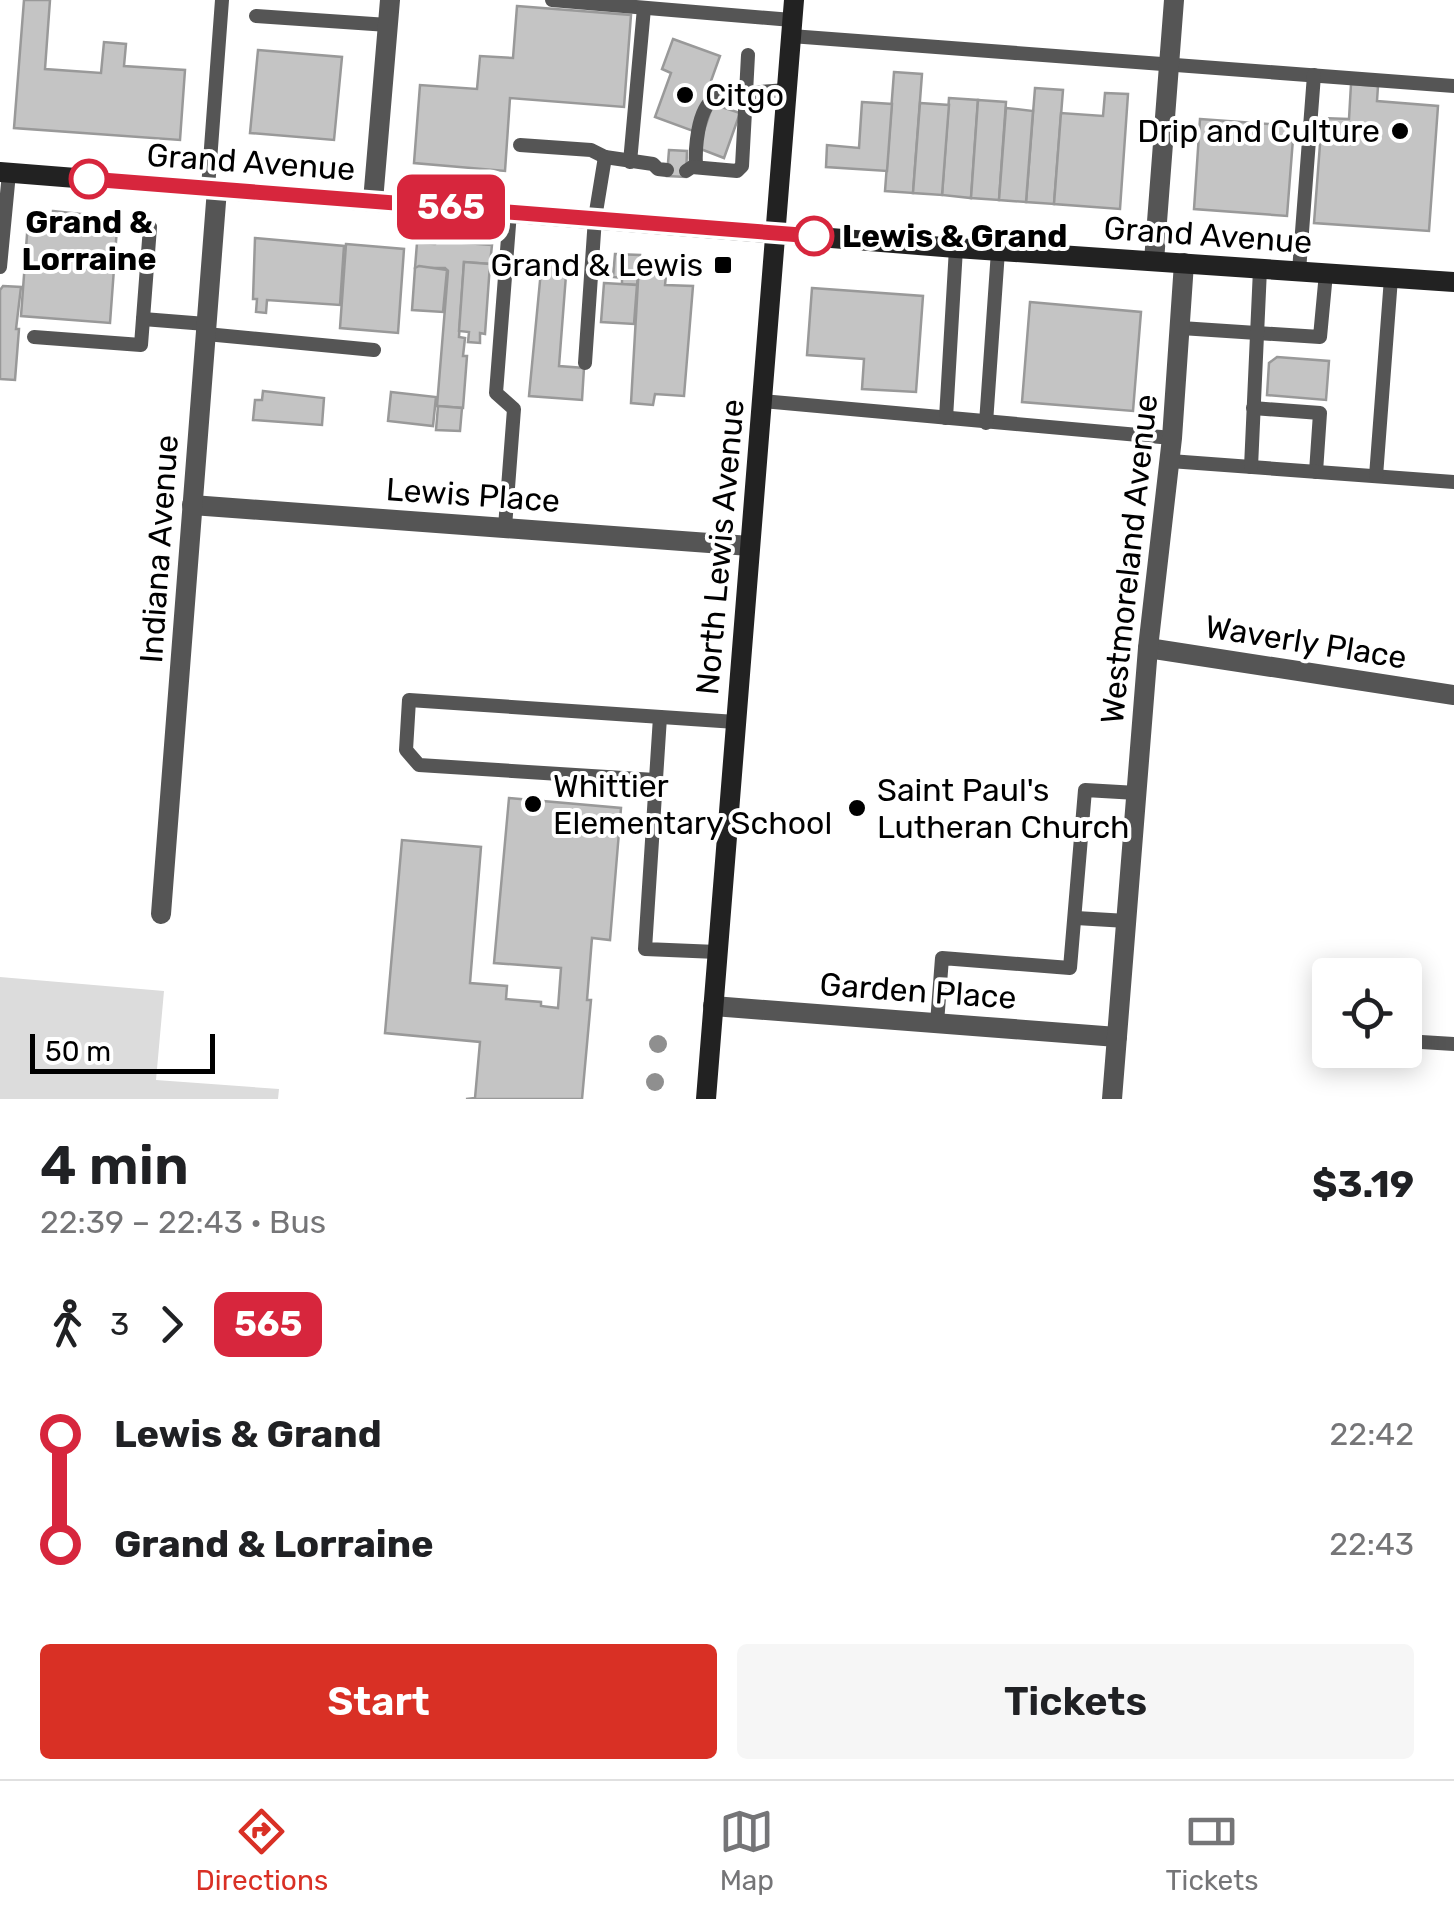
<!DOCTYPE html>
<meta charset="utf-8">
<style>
body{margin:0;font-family:Rubik,sans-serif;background:#f6f6f6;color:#202124;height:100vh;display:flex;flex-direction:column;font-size:38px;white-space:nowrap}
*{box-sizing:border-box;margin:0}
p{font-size:32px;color:#757577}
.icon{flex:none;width:55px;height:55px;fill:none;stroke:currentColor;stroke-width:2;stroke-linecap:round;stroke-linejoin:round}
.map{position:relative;height:1099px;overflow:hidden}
.side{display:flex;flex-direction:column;background:#fff;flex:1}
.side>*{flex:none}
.badge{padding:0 20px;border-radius:15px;font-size:35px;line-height:65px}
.buttons{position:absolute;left:1312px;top:958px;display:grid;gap:20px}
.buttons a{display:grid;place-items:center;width:110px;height:110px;border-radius:10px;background:#fff;box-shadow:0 5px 25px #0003;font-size:50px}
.scale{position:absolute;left:30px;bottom:25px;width:185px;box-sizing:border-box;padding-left:10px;border:5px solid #000;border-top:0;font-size:28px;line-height:35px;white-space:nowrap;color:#000;-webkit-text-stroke:8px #fff;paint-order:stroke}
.map>.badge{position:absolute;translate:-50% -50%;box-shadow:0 0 0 5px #fff}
.legs{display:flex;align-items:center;gap:15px;height:110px;padding:0 40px;font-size:32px}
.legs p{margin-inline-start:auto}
.overview{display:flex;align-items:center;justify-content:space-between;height:170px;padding:0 40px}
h1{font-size:55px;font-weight:600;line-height:75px}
.action{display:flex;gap:20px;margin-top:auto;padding:20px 40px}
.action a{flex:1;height:115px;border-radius:10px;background:#d93025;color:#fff;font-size:40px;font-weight:600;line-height:115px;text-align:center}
.action a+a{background:#f6f6f6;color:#202124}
ul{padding:0 40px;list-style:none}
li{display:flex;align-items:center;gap:35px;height:110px;font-size:38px}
li i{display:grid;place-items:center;width:15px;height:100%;margin:0 12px;background:currentColor}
li i::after{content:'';width:25px;height:25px;margin:-12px;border:8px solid;border-radius:50%;background:#fff}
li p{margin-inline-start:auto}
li:first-child i{background:linear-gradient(#0000 50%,currentColor 0)}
li:last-child i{background:linear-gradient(currentColor 50%,#0000 0)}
.tabs{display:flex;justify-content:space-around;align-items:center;height:140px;border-top:2px solid #e0e0e0;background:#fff;font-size:28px;color:#757577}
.tabs a{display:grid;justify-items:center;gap:5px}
.tabs .selected{color:#d93025}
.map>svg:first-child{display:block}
.green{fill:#dcdcdc}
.building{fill:#c4c4c4;stroke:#999;stroke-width:2.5}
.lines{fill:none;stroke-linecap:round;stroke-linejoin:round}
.lane{stroke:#555;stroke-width:14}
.street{stroke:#555;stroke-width:20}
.secondary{stroke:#222;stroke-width:20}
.tree{fill:#8f8f8f}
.line-1-casing{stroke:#fff;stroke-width:22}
.line-1{stroke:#d7263d;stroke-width:15}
.poi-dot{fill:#000;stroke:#fff;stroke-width:4}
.stop-1-dot{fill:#fff;stroke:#d7263d;stroke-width:5}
.labels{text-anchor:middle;stroke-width:8;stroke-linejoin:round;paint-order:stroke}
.poi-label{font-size:32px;fill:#000;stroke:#fff;text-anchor:start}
.street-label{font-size:32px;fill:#000;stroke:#fff}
.stop-label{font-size:32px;font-weight:bold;fill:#000;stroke:#fff}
</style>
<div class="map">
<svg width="1454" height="1099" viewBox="0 0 1454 1099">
<rect width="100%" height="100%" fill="#fff"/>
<path class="green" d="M0,977L164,991L156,1080L279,1089L278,1099H0Z"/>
<g class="building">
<path d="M24,0H50L45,69L101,73L104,42L126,44L124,66L185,70L180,140L14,128Z"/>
<path d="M517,6L631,15L624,107L510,98L505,171L414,163L420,85L477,89L480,56L513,58Z"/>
<path d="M673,39L720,56L693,131L655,117L671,73L662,69Z"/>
<path d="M258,50L342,57L334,140L250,133Z"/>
<path d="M894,72L922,74L913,193L885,191Z"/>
<path d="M1351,84L1378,86L1377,101L1438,106L1429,231L1314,223L1322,118L1349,119Z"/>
<path d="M1035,88L1063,90L1054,204L1026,202Z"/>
<path d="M1105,93L1128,94L1120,209L1054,204L1061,113L1103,116Z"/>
<path d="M949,98L978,100L971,198L942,195Z"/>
<path d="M978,100L1006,102L999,200L971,198Z"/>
<path d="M862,102L892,104L887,171L826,167L827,145L859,148Z"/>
<path d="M920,103L949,105L942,195L913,193Z"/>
<path d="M713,104L740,113L724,158L698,148Z"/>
<path d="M1006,108L1033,111L1026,202L999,200Z"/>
<path d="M1200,119L1294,126L1287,216L1194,209Z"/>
<path d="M669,150L687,151L686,177L667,176Z"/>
<path d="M53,211L82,214L81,225L117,228L110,323L21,316L28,221L52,223Z"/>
<path d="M255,238L344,246L340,305L267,300L266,313L256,312L257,299H253Z"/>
<path d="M438,241L492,245L490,264L464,262L459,337L465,338L463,356H467L463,408L437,406L448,271L445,268H415L417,243L435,244Z"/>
<path d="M346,244L404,249L398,333L340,328Z"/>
<path d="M615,254L640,255L637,285L622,284V278L613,277Z"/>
<path d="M542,260L567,262L559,366L584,368L582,400L529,396Z"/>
<path d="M464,262L490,264L485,334L480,333V343L468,342L469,332L459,331Z"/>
<path d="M639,264L667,266L665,285L693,286L684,396L655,394L653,405L631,403Z"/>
<path d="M419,266L447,270L443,312L412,310L415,268Z"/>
<path d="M604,283L637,285L634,324L601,322Z"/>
<path d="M3,286L21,287L16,329H19L15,380L0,379V290Z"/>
<path d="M812,288L923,296L916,392L862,389L864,359L807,355Z"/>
<path d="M1030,302L1141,312L1133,411L1022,402Z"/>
<path d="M1277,357L1329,361L1326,400L1267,395L1269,363Z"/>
<path d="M263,391L324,398L322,425L253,420L255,400H262Z"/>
<path d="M391,392L436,397L433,426L388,421Z"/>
<path d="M438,406L462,408L460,431L436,430Z"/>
<path d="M509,798L621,808L610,940L592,938L587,1000H591L582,1099H466L475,1098L480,1042L385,1033L402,840L481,847L470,983L507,986L506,999L541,1002V1006L558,1008L561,968L494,963Z"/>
</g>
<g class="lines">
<g class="lane">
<path d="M552,0L792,20"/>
<path d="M256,16L388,25"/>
<path d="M791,36L1454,86"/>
<path d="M520,145L591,150L605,157"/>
<path d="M630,162L644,8"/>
<path d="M696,167C695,151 697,109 714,99C722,95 736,95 746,93L748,55"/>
<path d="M686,171L692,167L737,171L742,166L746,93L787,90"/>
<path d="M208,188L222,0"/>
<path d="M0,267L9,173"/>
<path d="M1299,271L1314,75"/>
<path d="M143,319L206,324"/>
<path d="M1181,328L1320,337L1326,273"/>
<path d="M206,334L374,350"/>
<path d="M34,337L141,345L150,227"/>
<path d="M585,363L595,218L605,157L653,164L658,169L667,170"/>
<path d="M762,401L1172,438"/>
<path d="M1253,408L1320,413L1316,472"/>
<path d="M946,418L956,248"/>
<path d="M986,423L998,251"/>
<path d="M1170,461L1454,482"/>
<path d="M1251,467L1260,269"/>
<path d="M1376,476L1391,278"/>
<path d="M505,527L514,409L496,393L510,212"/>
<path d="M660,717L645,949L717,952"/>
<path d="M655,780L419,765L406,750L409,700L736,722"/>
<path d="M1076,918L1127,921"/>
<path d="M937,1023L942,958L1070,968L1085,790L1137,793"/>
<path d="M1405,1041L1454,1044"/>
</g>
<g class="street">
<path d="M373,201L390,0"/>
<path d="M1154,261L1174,0"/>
<path d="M192,505L750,546"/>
<path d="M1148,648L1454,695"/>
<path d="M161,914L217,189"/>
<path d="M713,1006L1117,1037"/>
<path d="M1112,1099L1148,648L1172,438L1184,263"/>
</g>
<g class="secondary">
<path d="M0,172L956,248L1454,282"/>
<path d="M706,1099L794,0"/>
</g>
</g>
<g class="tree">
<circle cx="658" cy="1044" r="9"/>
<circle cx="655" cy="1082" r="9"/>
</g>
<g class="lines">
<defs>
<path id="line-1" d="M89,179L814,236"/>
</defs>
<use href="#line-1" class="line-1-casing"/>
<use href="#line-1" class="line-1"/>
</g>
<g class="poi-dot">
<circle cx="685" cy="95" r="10"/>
<circle cx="1400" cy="131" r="10"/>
<rect x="713" y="255" width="20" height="20" rx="5"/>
<circle cx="533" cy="804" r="10"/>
<circle cx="857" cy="808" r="10"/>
</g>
<g class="stop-1-dot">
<circle cx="89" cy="179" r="18"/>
<circle cx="814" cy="236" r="18"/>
</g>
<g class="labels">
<g class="poi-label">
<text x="705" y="106">Citgo</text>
<text x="1380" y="142" text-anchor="end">Drip and Culture</text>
<text x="703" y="276" text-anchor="end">Grand &amp; Lewis</text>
<text x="553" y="797">Whittier<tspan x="553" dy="37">Elementary School</tspan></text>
<text x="877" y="801">Saint Paul's<tspan x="877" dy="37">Lutheran Church</tspan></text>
</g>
<g class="street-label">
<text transform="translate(251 162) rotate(4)" y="11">Grand Avenue</text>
<text transform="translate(1208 235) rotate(4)" y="11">Grand Avenue</text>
<text transform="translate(473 495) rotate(4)" y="11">Lewis Place</text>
<text transform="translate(720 547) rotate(-85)" y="11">North Lewis Avenue</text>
<text transform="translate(159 549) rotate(-86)" y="11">Indiana Avenue</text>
<text transform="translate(1129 559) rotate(-84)" y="11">Westmoreland Avenue</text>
<text transform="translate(1306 642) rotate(9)" y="11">Waverly Place</text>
<text transform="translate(918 991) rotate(4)" y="11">Garden Place</text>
</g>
<g class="stop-label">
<text x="89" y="233">Grand &amp;<tspan x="89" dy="37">Lorraine</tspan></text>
<text x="842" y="247" text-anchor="start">Lewis &amp; Grand</text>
</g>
</g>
</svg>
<div class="buttons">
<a><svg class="icon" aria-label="locate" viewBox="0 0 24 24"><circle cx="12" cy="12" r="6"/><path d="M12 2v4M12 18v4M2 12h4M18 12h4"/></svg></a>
</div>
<div class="scale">50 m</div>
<b class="badge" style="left:451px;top:207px;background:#d7263d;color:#fff">565</b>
</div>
<section class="side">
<div class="overview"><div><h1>4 min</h1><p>22:39 – 22:43 · Bus</p></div><b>$3.19</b></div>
<div class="legs"><svg class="icon" aria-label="walk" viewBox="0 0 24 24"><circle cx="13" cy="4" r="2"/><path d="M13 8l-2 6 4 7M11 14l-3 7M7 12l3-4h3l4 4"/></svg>3<svg class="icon" aria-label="forward" viewBox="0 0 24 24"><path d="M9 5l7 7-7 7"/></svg><b class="badge" style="background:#d7263d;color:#fff">565</b></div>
<ul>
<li><i style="color:#d7263d"></i><b>Lewis &amp; Grand</b><p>22:42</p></li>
<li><i style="color:#d7263d"></i><b>Grand &amp; Lorraine</b><p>22:43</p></li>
</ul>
<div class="action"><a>Start</a><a>Tickets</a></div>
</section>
<nav class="tabs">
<a class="selected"><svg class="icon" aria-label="directions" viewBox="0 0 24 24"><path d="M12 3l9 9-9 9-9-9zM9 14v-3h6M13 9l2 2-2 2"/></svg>Directions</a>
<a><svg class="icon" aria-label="map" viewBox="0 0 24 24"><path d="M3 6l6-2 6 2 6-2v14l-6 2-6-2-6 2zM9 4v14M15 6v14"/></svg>Map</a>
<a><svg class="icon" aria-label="tickets" viewBox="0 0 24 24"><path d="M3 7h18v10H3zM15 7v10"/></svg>Tickets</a>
</nav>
